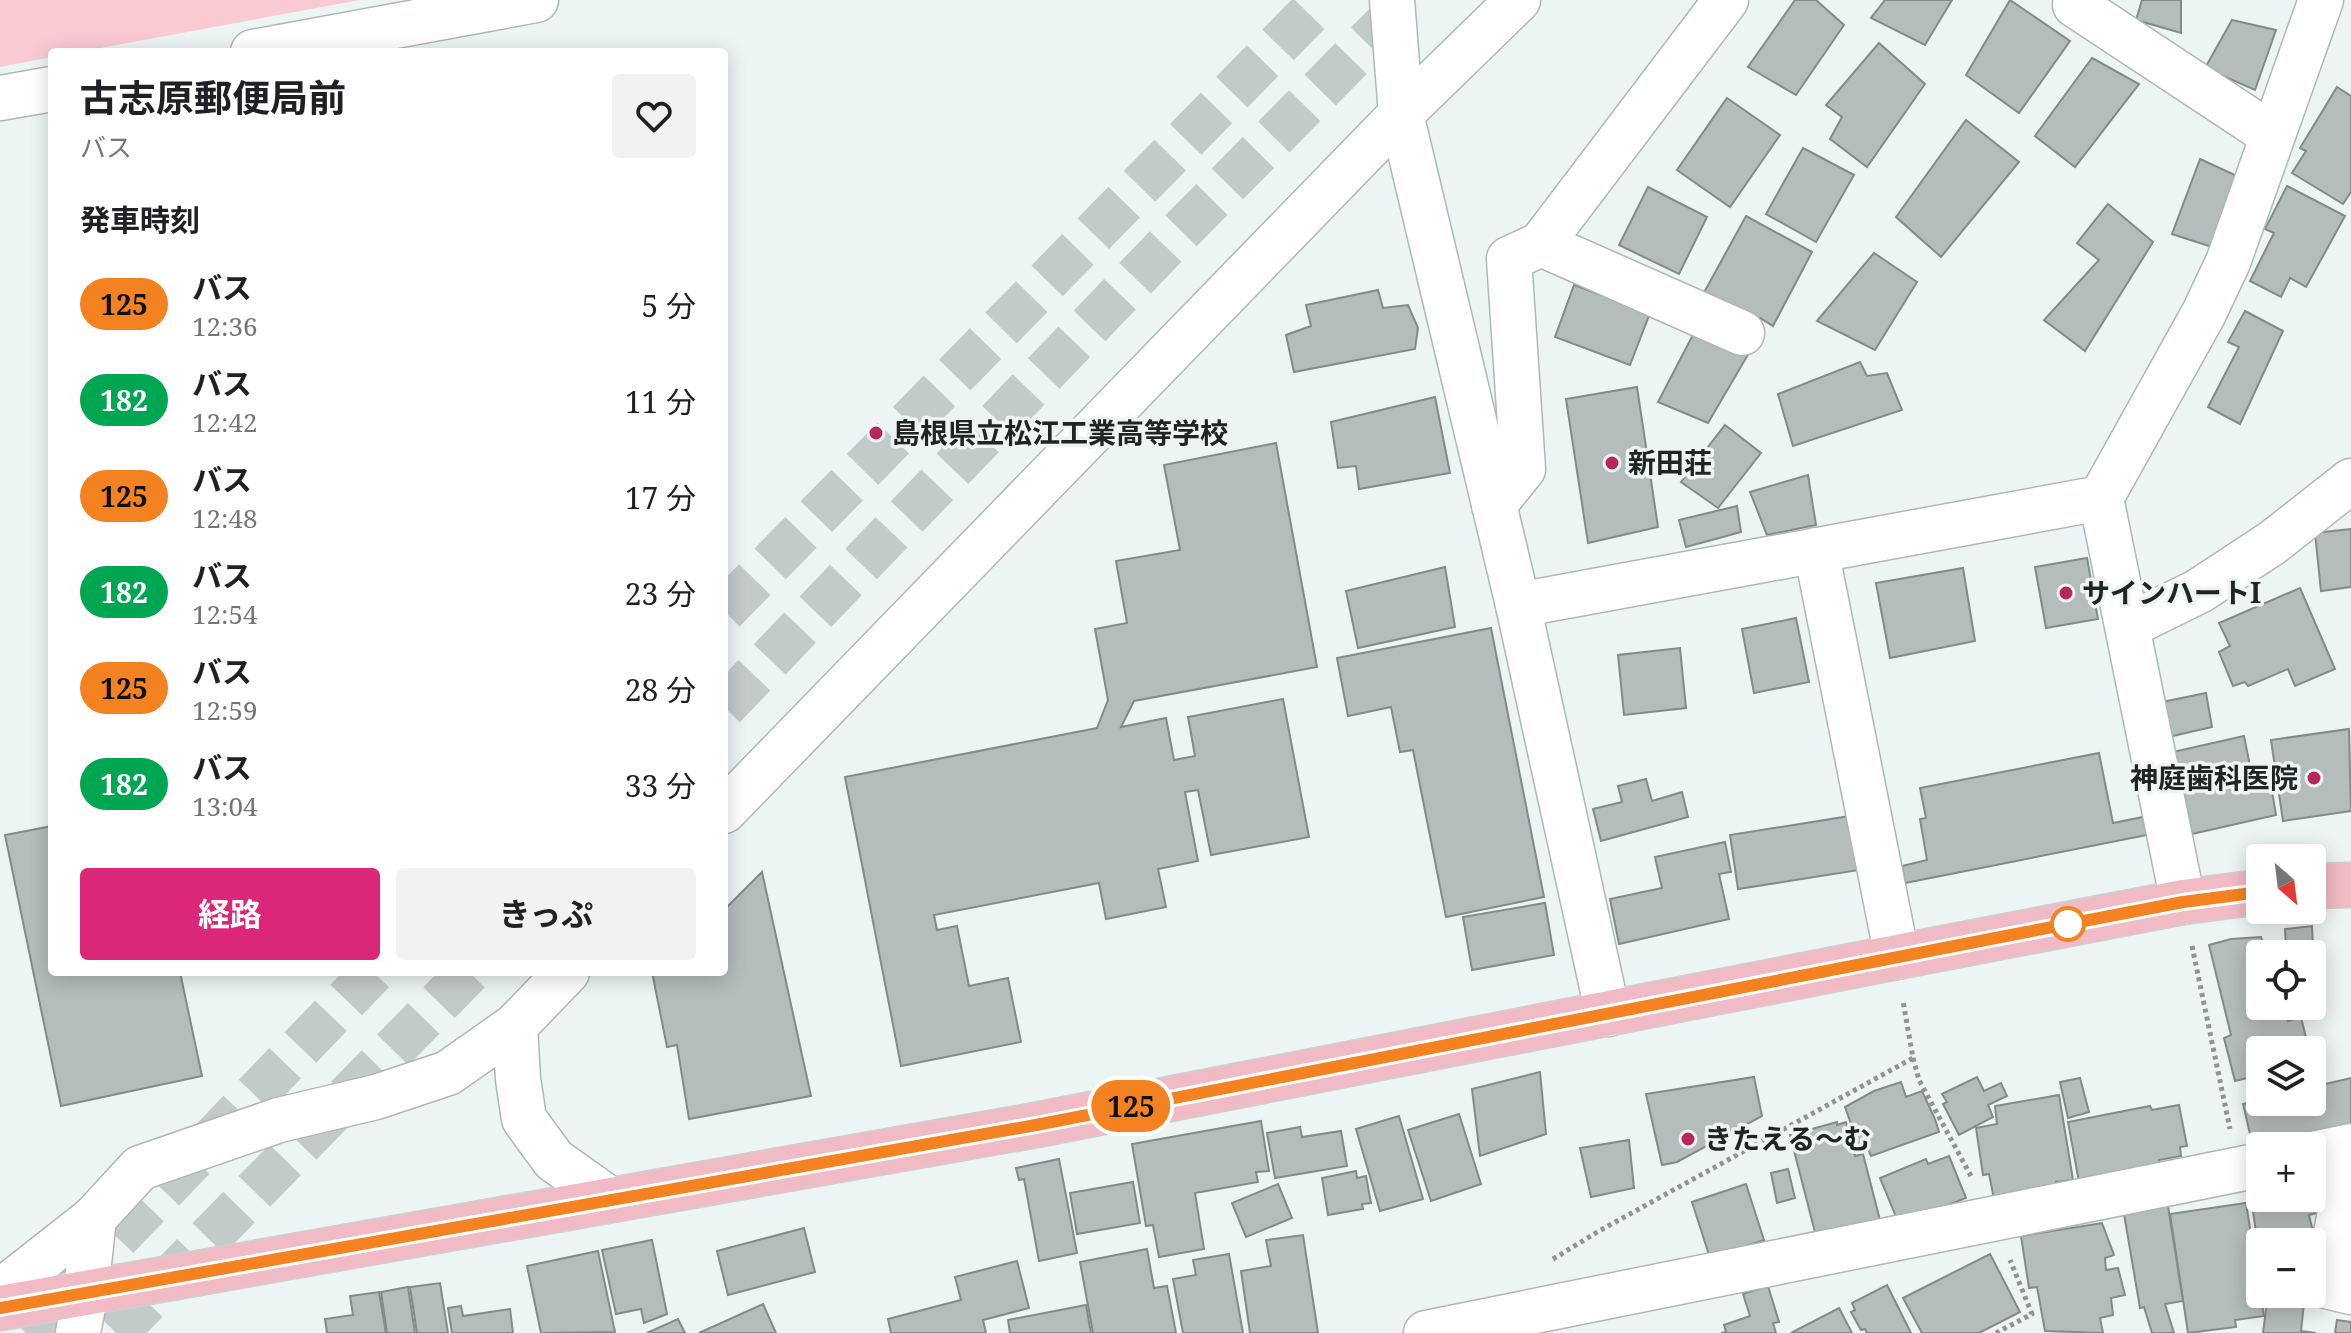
<!DOCTYPE html>
<html lang="ja">
<meta charset="utf-8">
<style>
body{margin:0;font-family:"Noto Serif","Noto Sans JP",serif;background:#f2f2f2;color:#202124;height:100vh;display:flex;flex-direction:column;font-size:30px;white-space:nowrap}
*{box-sizing:border-box;margin:0}
p{font-size:26px;color:#757577}
.icon{flex:none;width:44px;height:44px;fill:none;stroke:currentColor;stroke-width:2;stroke-linecap:round;stroke-linejoin:round}
.map{position:relative;flex:1;overflow:hidden}
.sheet{position:absolute;left:48px;top:48px;width:680px;height:928px;display:flex;flex-direction:column;background:#fff;border-radius:8px;box-shadow:0 4px 20px #0003}
.sheet>*{flex:none}
.badge{padding:0 16px;border-radius:26px;font-size:28px;line-height:52px}
.needle{width:52px;rotate:152deg}
.tools{position:absolute;left:2246px;top:844px;display:grid;gap:16px}
.tools a{display:grid;place-items:center;width:80px;height:80px;border-radius:8px;background:#fff;box-shadow:0 4px 20px #0003;font-size:40px}
.map>.badge{position:absolute;translate:-50% -50%;box-shadow:0 0 0 4px #fff}
h2{padding:0 32px;font-size:30px;line-height:72px}
.round{display:grid;place-items:center;flex:none;width:84px;height:84px;border-radius:8px;background:#f2f2f2}
.summary{display:flex;align-items:center;justify-content:space-between;height:136px;padding:0 32px}
h1{font-size:38px;font-weight:700;line-height:60px}
.action{display:flex;gap:16px;margin-top:auto;padding:16px 32px}
.action a{flex:1;height:92px;border-radius:8px;background:#db2777;color:#fff;font-size:32px;font-weight:700;line-height:92px;text-align:center}
.action a+a{background:#f2f2f2;color:#202124}
ul{padding:0;list-style:none}
li{display:flex;align-items:center;gap:24px;height:96px;padding:0 32px}
li div{flex:1}
li b{display:block;font-size:30px}
li em{font-style:normal}
li .badge{min-width:88px;font-weight:700;text-align:center}
.map>svg:first-child{display:block}
.green{fill:#facad3}
.building{fill:#b4bcbc;stroke:#838a8a;stroke-width:2}
.lines{fill:none;stroke-linecap:round;stroke-linejoin:round}
.highway-tunnel{stroke:#c3cbca;stroke-width:44;stroke-dasharray:44 22;stroke-linecap:butt}
.minor-casing{stroke:#afb7b6;stroke-width:47}
.highway-casing{stroke:#cecfcf;stroke-width:47}
.path{stroke:#8e9594;stroke-width:5;stroke-dasharray:4 4;stroke-linecap:butt}
.minor{stroke:#fff;stroke-width:44}
.highway{stroke:#f1bbc5;stroke-width:44}
.line-casing{stroke:#fff;stroke-width:18}
.line{stroke:#f58220;stroke-width:12}
.poi-dot{fill:#b72859;stroke:#ecf5f4;stroke-width:3}
.stop-dot{fill:#fff;stroke:#f58220;stroke-width:4}
.labels{text-anchor:middle;stroke-width:7;stroke-linejoin:round;paint-order:stroke}
.poi-label{font-size:28px;font-weight:bold;fill:#212424;stroke:#ecf5f4;text-anchor:start}
</style>
<div class="map">
<svg width="2351" height="1333" viewBox="0 0 2351 1333">
<rect width="100%" height="100%" fill="#ecf5f4"/>
<path class="green" d="M0,0H360L79,52H52V57L0,67Z"/>
<g class="building">
<path d="M1795,0H1816L1844,25L1796,95L1748,67Z"/>
<path d="M1885,0H1952L1925,45L1871,18Z"/>
<path d="M2010,0L2070,41L2019,113L1966,75Z"/>
<path d="M2142,0H2181V33L2136,20Z"/>
<path d="M2232,20L2276,30L2255,90L2205,68Z"/>
<path d="M1879,43L1925,84L1867,167L1830,139L1842,117L1826,105Z"/>
<path d="M2092,58L2139,84L2075,167L2035,136Z"/>
<path d="M2337,87L2351,96V192L2343,204L2292,173L2306,151L2300,148Z"/>
<path d="M1727,98L1780,135L1730,207L1677,170Z"/>
<path d="M1966,120L2019,162L1941,257L1896,217Z"/>
<path d="M1803,148L1854,175L1816,242L1766,214Z"/>
<path d="M2200,159L2237,176L2212,247L2172,234Z"/>
<path d="M2287,186L2345,216L2306,287L2290,278L2281,297L2250,281L2274,233L2265,229Z"/>
<path d="M1648,187L1707,217L1679,274L1619,245Z"/>
<path d="M2108,204L2153,242L2085,351L2044,320L2099,260L2077,243Z"/>
<path d="M1746,216L1812,252L1773,326L1760,318L1755,327L1701,298Z"/>
<path d="M1874,253L1917,282L1875,350L1817,321Z"/>
<path d="M1574,285L1650,313L1630,365L1555,337Z"/>
<path d="M1378,290L1383,308L1408,305L1418,328L1415,349L1294,372L1286,335L1311,326L1306,305Z"/>
<path d="M2245,311L2283,331L2240,424L2208,407L2239,347L2228,342Z"/>
<path d="M1697,327L1749,353L1708,423L1658,402Z"/>
<path d="M1860,362L1867,376L1887,373L1902,410L1793,446L1778,394Z"/>
<path d="M1637,387L1658,527L1588,543L1566,399Z"/>
<path d="M1435,397L1450,473L1359,489L1356,466L1338,468L1331,422Z"/>
<path d="M1725,425L1761,453L1718,508L1681,482Z"/>
<path d="M1276,443L1317,667L1134,701L1121,727L1166,718L1174,760L1195,756L1188,717L1283,699L1309,837L1211,855L1198,790L1185,792L1198,861L1158,869L1166,907L1106,919L1099,883L934,915L937,930L957,926L969,986L1008,978L1021,1042L901,1066L845,777L1097,728L1108,700L1095,629L1127,623L1116,561L1180,550L1164,465Z"/>
<path d="M1808,475L1816,525L1767,535L1750,492Z"/>
<path d="M1737,506L1741,532L1686,547L1679,520Z"/>
<path d="M2351,529V587L2321,591L2315,533Z"/>
<path d="M2087,558L2098,619L2046,628L2035,567Z"/>
<path d="M1445,567L1455,627L1358,648L1346,591Z"/>
<path d="M1963,568L1975,641L1890,658L1876,583Z"/>
<path d="M2300,588L2335,669L2295,686L2288,669L2248,686L2245,682L2233,686L2219,652L2230,646L2219,623Z"/>
<path d="M1796,618L1809,682L1754,693L1742,629Z"/>
<path d="M1491,628L1544,897L1446,917L1413,750L1400,752L1391,707L1348,716L1337,658Z"/>
<path d="M1680,648L1686,708L1624,715L1618,655Z"/>
<path d="M2206,693L2212,727L2164,738L2157,703Z"/>
<path d="M2349,729L2351,811L2283,821L2271,740Z"/>
<path d="M2244,736L2251,771L2268,767L2276,815L2192,834L2173,752Z"/>
<path d="M2099,753L2113,823L2143,817L2147,835L1905,883L1902,866L1927,860L1920,819L1926,818L1920,788Z"/>
<path d="M1646,779L1652,801L1682,792L1688,817L1601,841L1593,809L1622,802L1618,786Z"/>
<path d="M1850,816L1859,870L1738,889L1730,835Z"/>
<path d="M52,826V972H180L202,1076L61,1106L5,835Z"/>
<path d="M1725,842L1731,872L1719,874L1729,919L1619,944L1610,899L1662,888L1655,857Z"/>
<path d="M762,872L811,1096L689,1119L677,1045L667,1047L652,972H724V910Z"/>
<path d="M1545,903L1554,955L1472,970L1463,917Z"/>
<path d="M2312,926L2313,948H2286L2285,929Z"/>
<path d="M2261,937L2264,946L2284,941L2287,954H2260V1006H2290L2284,1007L2288,1021L2301,1017L2309,1050H2260V1075L2235,1081L2224,1038L2231,1035L2209,945L2231,939Z"/>
<path d="M1540,1072L1546,1134L1480,1156L1472,1089Z"/>
<path d="M1754,1077L1762,1116L1677,1162L1662,1165L1646,1094Z"/>
<path d="M1977,1077L1984,1091L2001,1083L2007,1096L1988,1105L1993,1117L1959,1135L1943,1104L1947,1102L1942,1094Z"/>
<path d="M2080,1078L2089,1112L2068,1118L2060,1082Z"/>
<path d="M2351,1078V1127L2273,1146H2260L2254,1151L2243,1104L2260,1100V1102H2312V1087Z"/>
<path d="M1901,1082L1906,1097L1922,1091L1935,1119L1939,1132L1871,1156L1868,1149L1861,1152L1845,1107L1874,1091Z"/>
<path d="M2059,1095L2073,1180L2056,1182V1186L1994,1199L1989,1174L1983,1175L1976,1128L1997,1124L1995,1106Z"/>
<path d="M2179,1105L2187,1146L2180,1147L2181,1156L2159,1160L2160,1166L2079,1182L2068,1122L2150,1106L2152,1110Z"/>
<path d="M1459,1114L1481,1184L1431,1201L1408,1130Z"/>
<path d="M1399,1116L1423,1199L1380,1211L1356,1129Z"/>
<path d="M1261,1121L1269,1171L1256,1172L1258,1182L1195,1193L1204,1249L1159,1257L1153,1225L1146,1226L1132,1144Z"/>
<path d="M1837,1122V1125L1846,1122L1855,1156L1863,1154L1881,1224L1817,1240L1790,1135Z"/>
<path d="M1300,1127L1302,1137L1341,1131L1347,1166L1275,1178L1267,1133Z"/>
<path d="M1629,1140L1634,1188L1591,1197L1580,1148Z"/>
<path d="M1949,1156L1966,1198L1899,1224L1880,1178L1926,1159L1928,1164Z"/>
<path d="M1059,1159L1077,1253L1039,1261L1024,1179L1019,1180L1016,1168Z"/>
<path d="M1788,1169L1795,1198L1777,1203L1771,1173Z"/>
<path d="M1356,1171L1357,1178L1366,1176L1371,1203L1362,1204L1363,1209L1328,1215L1322,1178Z"/>
<path d="M1133,1182L1140,1223L1077,1234L1070,1193Z"/>
<path d="M1278,1184L1292,1218L1246,1237L1232,1203Z"/>
<path d="M1746,1184L1764,1240L1710,1258L1692,1202Z"/>
<path d="M2322,1193L2321,1212L2309,1215L2316,1245L2312,1242H2260V1258L2252,1205L2285,1198H2312Z"/>
<path d="M2246,1203L2264,1316L2235,1320L2236,1327L2188,1333L2170,1214Z"/>
<path d="M2168,1206L2183,1301L2165,1304L2174,1333H2152L2144,1307L2140,1308L2124,1214Z"/>
<path d="M2102,1223L2114,1255L2105,1258L2106,1270L2118,1268L2125,1295L2111,1298L2113,1315L2100,1318L2103,1333L2045,1331L2037,1287L2029,1288L2021,1236Z"/>
<path d="M804,1228L815,1272L728,1295L717,1251Z"/>
<path d="M1303,1235L1318,1333H1250L1241,1271L1271,1266L1266,1240Z"/>
<path d="M652,1240L667,1314L644,1323L641,1309L616,1314L602,1250Z"/>
<path d="M1147,1249L1154,1288L1167,1286L1176,1333H1093L1080,1262Z"/>
<path d="M598,1251L615,1332L541,1333L527,1266Z"/>
<path d="M1229,1254L1243,1333H1183L1173,1279L1196,1275L1193,1260Z"/>
<path d="M1990,1254L2020,1312L1979,1333H1922L1903,1298Z"/>
<path d="M1017,1261L1029,1308L983,1320L986,1333H891L888,1319L961,1300L955,1277Z"/>
<path d="M440,1283L448,1333H417L410,1287Z"/>
<path d="M1887,1285L1911,1333H1867L1865,1329L1861,1330L1851,1312L1855,1310L1852,1303Z"/>
<path d="M1768,1286L1779,1322L1773,1323L1776,1333H1721L1726,1332L1724,1325L1750,1316L1743,1294Z"/>
<path d="M408,1287L415,1333H387L381,1292Z"/>
<path d="M379,1292L386,1333H327L325,1319L353,1315L350,1296Z"/>
<path d="M2268,1294H2305L2301,1331L2316,1333H2263Z"/>
<path d="M763,1304L776,1333H699Z"/>
<path d="M1086,1305L1091,1333H1010L1008,1320Z"/>
<path d="M461,1306L463,1316L510,1309L513,1333H452L448,1308Z"/>
<path d="M1839,1308L1852,1333H1791Z"/>
<path d="M678,1319L685,1333H647Z"/>
<path d="M2337,1320L2351,1322V1333H2335Z"/>
</g>
<g class="lines">
<g class="highway-tunnel">
<path d="M724,611L1322,0"/>
<path d="M724,707L1169,243L1409,0"/>
<path d="M26,1333L373,972"/>
<path d="M116,1333L469,972"/>
</g>
<defs>
<g id="minor">
<path d="M1392,0L1401,114L1518,605L1608,1014"/>
<path d="M2077,0L2075,5L2272,135"/>
<path d="M253,52L536,0"/>
<path d="M0,98L52,89"/>
<path d="M1541,244L1742,333"/>
<path d="M2101,498L2204,313L2228,262L2321,0"/>
<path d="M1494,505L1523,469L1509,259L1541,244L1726,0"/>
<path d="M1816,550L1897,957"/>
<path d="M1518,605L2101,498L2183,902"/>
<path d="M2128,626L2199,591L2272,543L2351,481"/>
<path d="M724,811L1401,114L1518,0"/>
<path d="M515,1026L518,1079L524,1119L554,1160L609,1199"/>
<path d="M2312,1154L2351,1146"/>
<path d="M2351,1154L2326,1286L2351,1292"/>
<path d="M0,1292L94,1218"/>
<path d="M78,1333L86,1291L94,1218L140,1168L279,1120L376,1097L448,1073L515,1026L567,972"/>
<path d="M1426,1333L2260,1165"/>
</g>
<g id="highway">
<path d="M2312,886L2351,885"/>
<path d="M0,1308L1036,1125L1897,957L2183,902L2260,892"/>
</g>
</defs>
<use href="#minor" class="minor-casing"/>
<use href="#highway" class="highway-casing"/>
<g class="path">
<path d="M2192,946L2230,1129"/>
<path d="M1913,1058L1919,1080L1972,1178"/>
<path d="M1553,1259L1599,1231L1913,1058L1903,1001"/>
<path d="M1996,1333L2032,1314L2010,1260"/>
</g>
<use href="#minor" class="minor"/>
<use href="#highway" class="highway"/>
</g>
<g class="lines">
<defs>
<path id="line" d="M0,1308L1036,1125L2011,935L2183,902L2260,892"/>
</defs>
<use href="#line" class="line-casing"/>
<use href="#line" class="line"/>
</g>
<g class="poi-dot">
<circle cx="876" cy="433" r="8"/>
<circle cx="1612" cy="463" r="8"/>
<circle cx="2066" cy="593" r="8"/>
<circle cx="2314" cy="778" r="8"/>
<circle cx="1688" cy="1139" r="8"/>
</g>
<circle class="stop-dot" cx="2068" cy="924" r="16"/>
<g class="labels">
<g class="poi-label">
<text x="892" y="443">島根県立松江工業高等学校</text>
<text x="1628" y="473">新田荘</text>
<text x="2082" y="603">サインハートI</text>
<text x="2298" y="788" text-anchor="end">神庭歯科医院</text>
<text x="1704" y="1149">きたえる～む</text>
</g>
</g>
</svg>
<div class="tools">
<a><svg class="needle" viewBox="-14 -14 28 28"><path d="M0-13l5 13h-10z" fill="#e53935"/><path d="M0 13l5-13h-10z" fill="#757577"/></svg></a>
<a><svg class="icon" aria-label="locate" viewBox="0 0 24 24"><circle cx="12" cy="12" r="6"/><path d="M12 2v4M12 18v4M2 12h4M18 12h4"/></svg></a>
<a><svg class="icon" aria-label="layers" viewBox="0 0 24 24"><path d="M12 4l9 5-9 5-9-5zM3 14l9 5 9-5"/></svg></a>
<a>+</a>
<a>−</a>
</div>
<b class="badge" style="left:1131px;top:1106px;background:#f58220;color:#111">125</b>
<section class="sheet">
<div class="summary"><div><h1>古志原郵便局前</h1><p>バス</p></div><a class="round"><svg class="icon" aria-label="heart" viewBox="0 0 24 24"><path d="M12 20l-8-8c-3-5 5-10 8-4 3-6 11-1 8 4z"/></svg></a></div>
<h2>発車時刻</h2>
<ul>
<li><span class="badge" style="background:#f58220;color:#111">125</span><div><b>バス</b><p>12:36</p></div><em>5 分</em></li>
<li><span class="badge" style="background:#00a651;color:#fff">182</span><div><b>バス</b><p>12:42</p></div><em>11 分</em></li>
<li><span class="badge" style="background:#f58220;color:#111">125</span><div><b>バス</b><p>12:48</p></div><em>17 分</em></li>
<li><span class="badge" style="background:#00a651;color:#fff">182</span><div><b>バス</b><p>12:54</p></div><em>23 分</em></li>
<li><span class="badge" style="background:#f58220;color:#111">125</span><div><b>バス</b><p>12:59</p></div><em>28 分</em></li>
<li><span class="badge" style="background:#00a651;color:#fff">182</span><div><b>バス</b><p>13:04</p></div><em>33 分</em></li>
</ul>
<div class="action"><a>経路</a><a>きっぷ</a></div>
</section>
</div>
